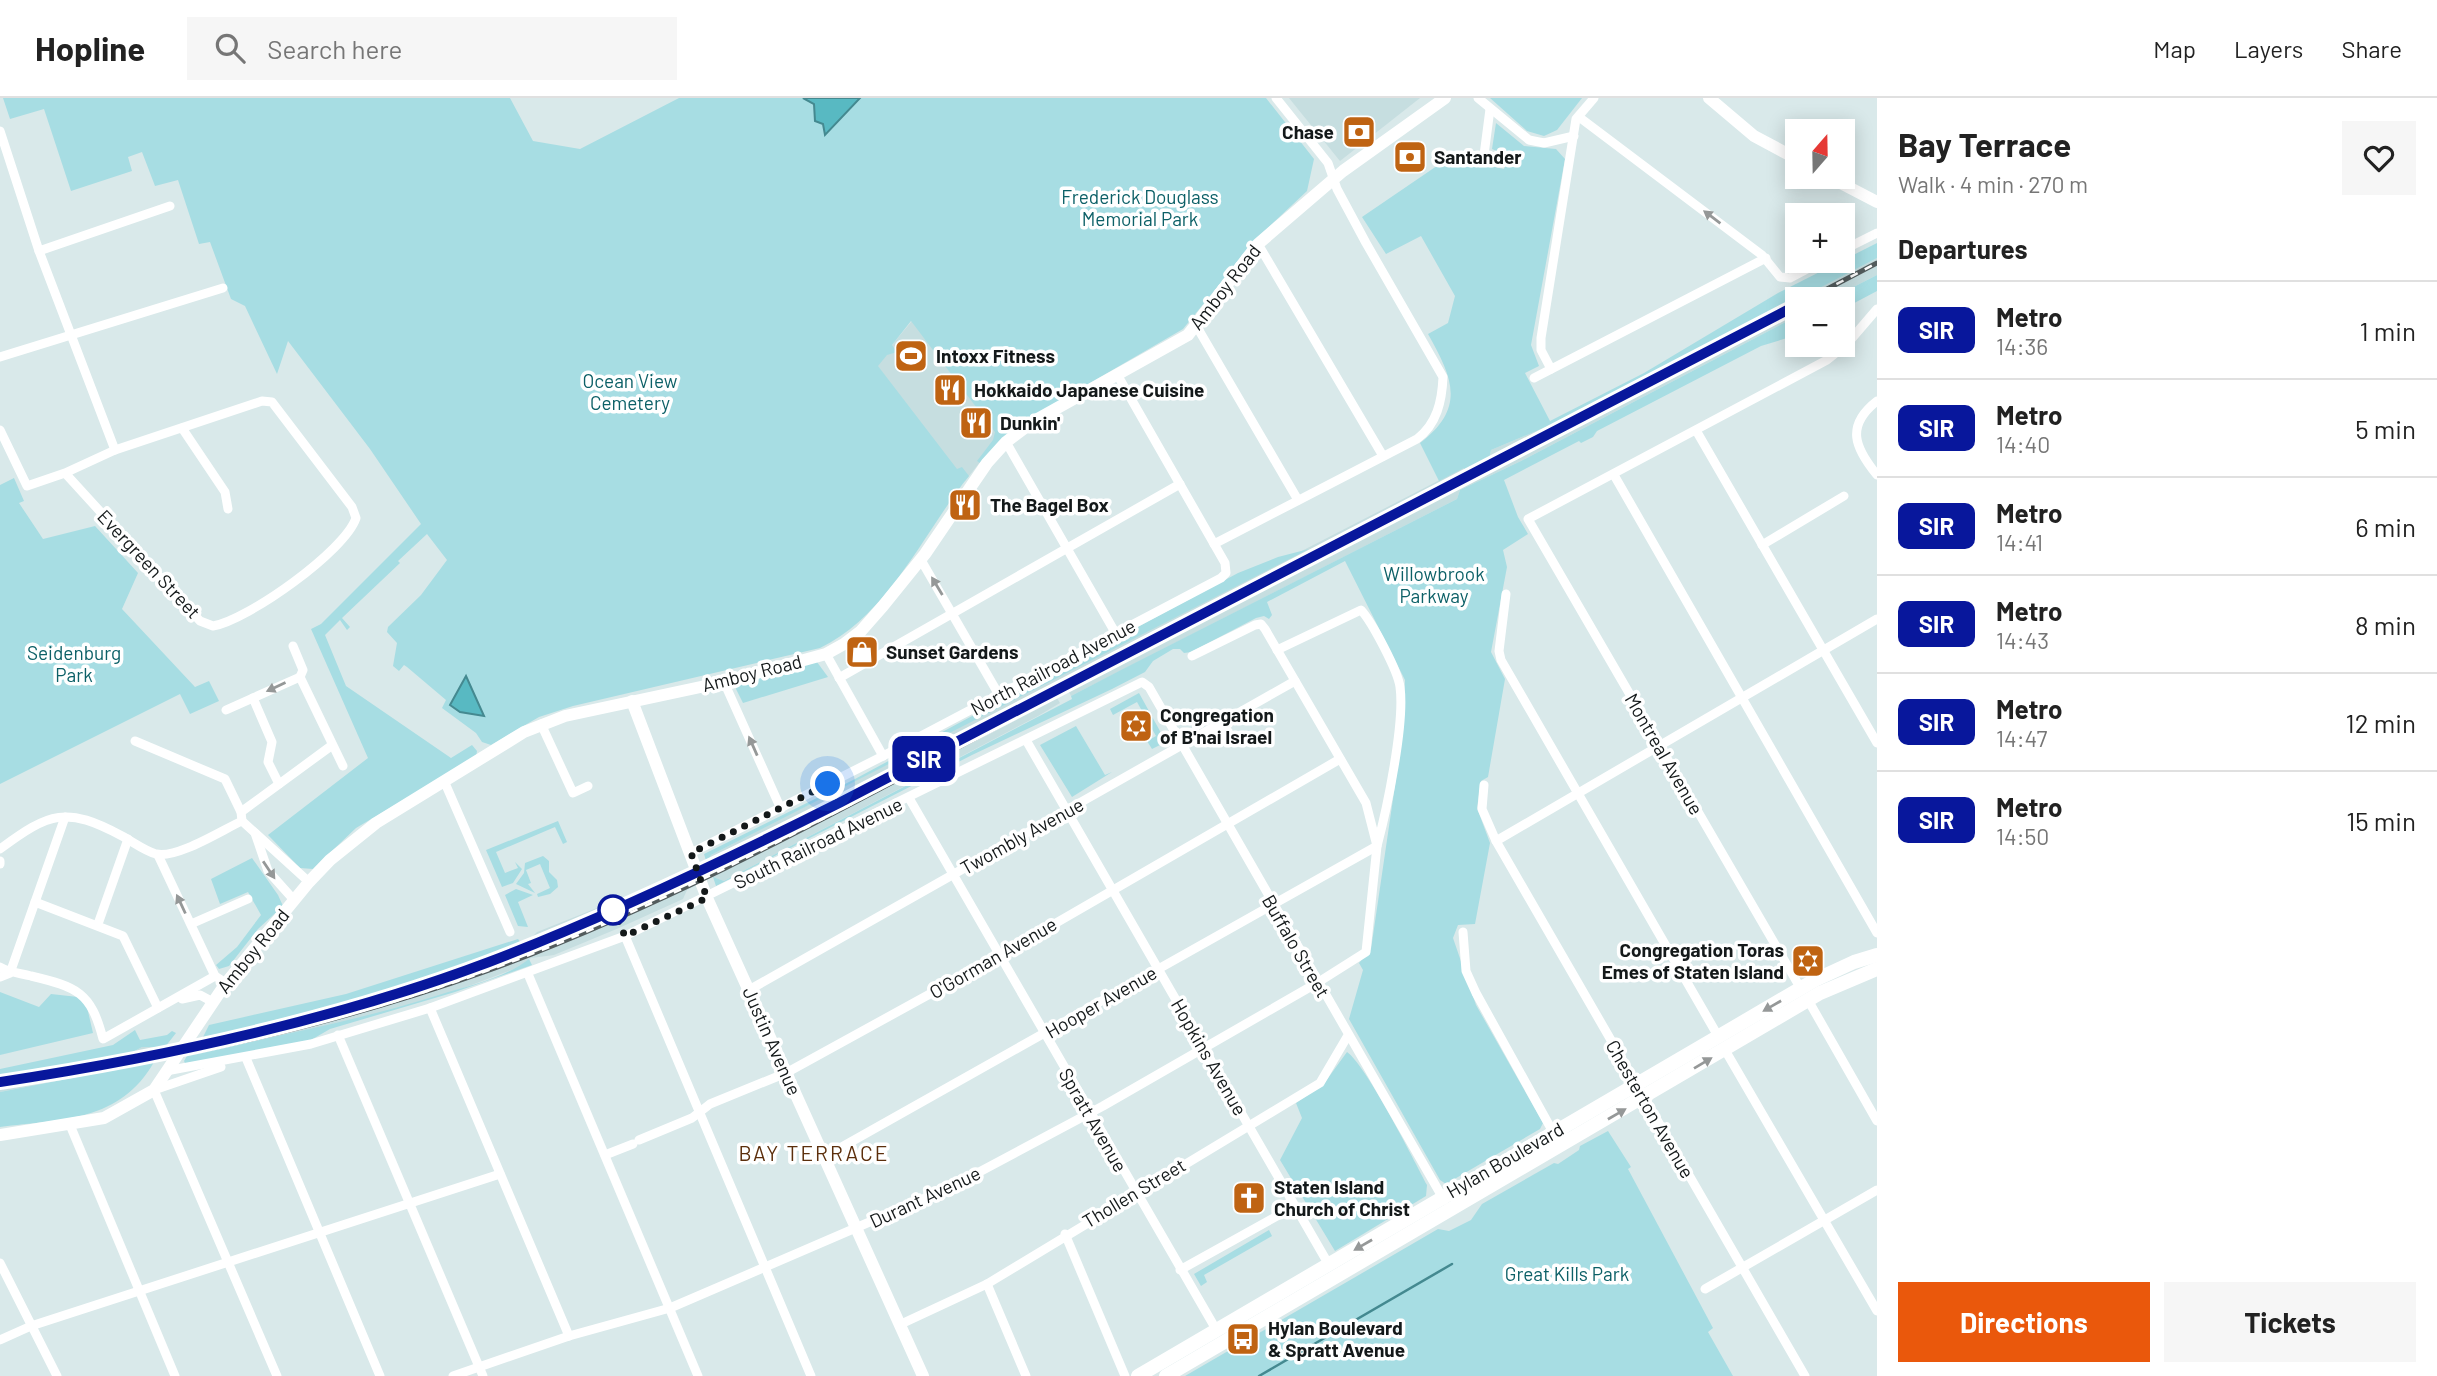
<!DOCTYPE html>
<meta charset="utf-8">
<style>
body{margin:0;font-family:Barlow,sans-serif;background:#f6f6f6;color:#222;height:100vh;display:flex;flex-direction:column;font-size:26px;white-space:nowrap}
*{box-sizing:border-box;margin:0}
p{font-size:23px;color:#767676}
.icon{flex:none;width:38px;height:38px;fill:none;stroke:currentColor;stroke-width:2;stroke-linecap:round;stroke-linejoin:round}
.map{position:relative;flex:1;overflow:hidden}
.sheet{display:flex;flex-direction:column;background:#fff;width:560px}
.sheet>*{flex:none}
.badge{padding:0 14px;border-radius:10px;font-size:24px;line-height:46px}
.needle{width:46px;rotate:20deg}
.fabs{position:absolute;left:1785px;top:21px;display:grid;gap:14px}
.fabs a{display:grid;place-items:center;width:70px;height:70px;border-radius:0px;background:#fff;box-shadow:0 4px 18px #0003;font-size:35px}
.you{position:absolute;width:35px;height:35px;margin:-18px;border:5px solid #fff;border-radius:50%;background:#1a73e8;box-shadow:0 0 0 10px #1a73e833}
.map>.badge{position:absolute;translate:-50% -50%;box-shadow:0 0 0 4px #fff}
h2{padding:0 21px;font-size:26px;line-height:63px}
.round{display:grid;place-items:center;flex:none;width:74px;height:74px;border-radius:0px;background:#f6f6f6}
.overview{display:flex;align-items:center;justify-content:space-between;height:119px;padding:0 21px}
h1{font-size:33px;font-weight:700;line-height:52px}
.primary-button{display:flex;gap:14px;margin-top:auto;padding:14px 21px}
.primary-button a{flex:1;height:80px;border-radius:0px;background:#ea580c;color:#fff;font-size:28px;font-weight:700;line-height:80px;text-align:center}
.primary-button a+a{background:#f6f6f6;color:#222}
ul{padding:0;list-style:none}
li{display:flex;align-items:center;gap:21px;height:98px;padding:0 21px;border-top:2px solid #e0e0e0}
li div{flex:1}
li b{display:block;font-size:26px}
li em{font-style:normal}
li .badge{min-width:77px;font-weight:700;text-align:center}
header{display:flex;align-items:center;gap:42px;box-sizing:border-box;height:98px;padding:0 35px;background:#fff;border-bottom:2px solid #e0e0e0}
header strong{font-size:33px}
nav{display:flex;gap:38px;margin-inline-start:auto;font-size:24px}
.search{width:490px;height:63px;background:#f6f6f6;display:flex;align-items:center;gap:18px;box-sizing:border-box;padding:0 24px;border-radius:0px;color:#767676;font-size:26px}
main{display:flex;flex:1;min-height:0}
.map>svg:first-child{display:block}
.built{fill:#c6dee0}
.green{fill:#a7dde3}
.water{fill:#58b9c2;stroke:#448990;stroke-width:2}
.lines{fill:none;stroke-linecap:round;stroke-linejoin:round}
.stream{stroke:#448990;stroke-width:2.5}
.street{stroke:#fff;stroke-width:9}
.secondary{stroke:#fff;stroke-width:12}
.primary{stroke:#fff;stroke-width:14}
.rail-casing{stroke:#535c5d;stroke-width:5}
.rail{stroke:#fff;stroke-width:2.5;stroke-dasharray:8;stroke-linecap:butt}
.oneway{fill:#959898}
.line-casing{stroke:#fff;stroke-width:16}
.line{stroke:#08179c;stroke-width:10}
.walk{stroke:#14191a;stroke-width:7;stroke-dasharray:0 12.6}
.stop-dot{fill:#fff;stroke:#08179c;stroke-width:3.5}
.labels{text-anchor:middle;stroke-width:7;stroke-linejoin:round;paint-order:stroke}
.poi-label{font-size:19px;font-weight:bold;fill:#14191a;stroke:#fff;text-anchor:start}
.park-label{font-size:19px;fill:#0c6067;stroke:#fff}
.street-label{font-size:19px;fill:#14191a;stroke:#fff}
.neighbourhood-label{font-size:21px;letter-spacing:2px;fill:#5c2f0c;stroke:#fff}
</style>
<header>
<strong>Hopline</strong>
<div class="search"><svg class="icon" aria-label="search" viewBox="0 0 24 24"><circle cx="10" cy="10" r="6"/><path d="M15 15l6 6"/></svg>Search here</div>
<nav><a>Map</a><a>Layers</a><a>Share</a></nav>
</header>
<main>
<div class="map">
<svg width="1877" height="1278" viewBox="0 0 1877 1278">
<rect width="100%" height="100%" fill="#d9e9ea"/>
<g class="built">
<path d="M1289,0H1420L1340,63Z"/>
<path d="M1877,160V177L1830,201H1798Z"/>
<path d="M1797,201V218L1521,363L1460,392L1457,401L1071,598L1069,594L1057,600L1060,605L1038,618L743,773L724,783L712,779L687,792L683,801L619,830L554,857L531,860L519,869L461,891L382,915L318,931L0,994V979L131,955L142,949L166,950L201,942L369,898L525,846L537,834L707,766L711,757L1465,369V375L1489,362L1491,352L1584,313Z"/>
<path d="M912,223L1000,339L965,383L876,266Z"/>
</g>
<g class="green">
<path d="M3,0H510L533,43L580,51L679,0H1266L1314,61L1307,93L1257,140L1183,231L1011,331L980,365L977,363L993,342L995,334L911,223L892,247L897,254L887,257L878,268L957,371L962,369L969,378C923,435 889,517 820,550L573,608L539,619L491,647L482,644L476,635L442,610L446,602L407,569L404,567L399,573L393,568L397,545L387,534L388,529L421,497L447,462L427,436L398,463L400,465L342,520L350,529L347,532L340,522L325,537L346,588L451,660L472,647L477,653L476,659L356,730L313,771L300,770L268,737L368,660L311,531L321,526L421,426L370,351L288,243L277,276L245,208L231,201L210,144L199,146L178,82L155,88L142,54L128,59L132,73L71,93L44,11L10,21Z"/>
<path d="M1490,0H1582L1557,32L1544,38L1527,33Z"/>
<path d="M1496,25L1524,48L1556,51L1565,61L1531,247L1539,268L1525,275L1550,323L1644,275L1778,195L1877,145V160L1584,313L1491,352L1489,362L1464,376V370L1439,383L1420,345C1467,309 1452,279 1428,236L1448,225L1455,198L1421,138L1386,156L1362,119L1450,59L1504,71L1508,58L1492,51Z"/>
<path d="M1877,177V193L1843,211V201H1830Z"/>
<path d="M1797,218V237L1761,248L1597,333L1593,339L1581,345L1579,343L1504,382L1518,419L1528,436L1503,452L1507,469L1491,554L1505,581L1488,679L1481,683L1477,710L1490,745L1475,826L1458,827L1453,840L1476,907L1543,1025L1540,1031L1446,1086L1440,1082L1349,921L1363,872L1359,865L1371,851L1403,633L1405,582L1345,463L1267,504L1272,517L1269,521L1264,518L1256,520L1191,554L1184,555L1180,551H1173L1153,563L1145,574L1112,591L972,657L716,788L713,779L724,783L743,773L1072,601L1071,598L1121,572L1457,401L1460,392L1521,363Z"/>
<path d="M14,380L24,403L19,405L43,441L95,428L138,475L122,511L195,589L209,583L219,603L190,616L180,596L0,686V387Z"/>
<path d="M1309,451L711,757L707,766L704,756L855,681L1238,475L1278,459Z"/>
<path d="M817,564L828,579L743,605L736,591L737,586Z"/>
<path d="M1139,595L1166,644L1152,651L1147,643L1156,638L1137,604L1113,617L1110,611Z"/>
<path d="M1076,628L1105,677L1112,674L1072,699L1040,647Z"/>
<path d="M558,723L567,744L563,746L555,729L496,754L505,775L518,770L515,764L522,771L513,785L502,789L486,752Z"/>
<path d="M543,758L549,763V774L557,782L558,789L550,796L538,799L537,796L550,790L540,766L526,772L531,785L528,786L535,795L516,786L524,775L525,765Z"/>
<path d="M252,760L278,797L283,808L258,831L229,868L219,871L216,867L237,849L261,817L248,794L220,806L211,781Z"/>
<path d="M516,791L533,797L518,804L528,829L518,828L505,797Z"/>
<path d="M518,841L522,846L369,898L202,941L209,927L346,896Z"/>
<path d="M529,861L532,867L455,894L330,931L311,942L186,967L184,963L188,956C273,939 356,923 439,897C468,888 505,880 529,861Z"/>
<path d="M0,894L39,909L51,896L78,899L87,909L93,935L0,957Z"/>
<path d="M135,932L140,942L167,937L172,933L176,935L165,949H142L131,955L0,979V971L113,947Z"/>
<path d="M1347,954C1366,967 1414,1062 1427,1087L1426,1098L1335,1153L1280,1062L1302,1020L1296,1005L1323,987Z"/>
<path d="M154,964C120,1024 62,1021 0,1029V994Z"/>
<path d="M1608,1033L1631,1069L1628,1071L1713,1230L1708,1234L1733,1278H1185L1438,1131L1449,1133L1471,1122L1482,1106L1554,1065L1558,1066L1579,1052L1580,1048Z"/>
<path d="M1269,1132L1272,1138L1204,1177L1207,1184L1201,1188L1194,1176Z"/>
</g>
<g class="water">
<path d="M803,0H860L825,37L823,26L815,23L814,6Z"/>
<path d="M466,578L484,618L460,614L450,607Z"/>
</g>
<g class="lines">
<path class="stream" d="M1259,1278L1452,1166"/>
<g class="street">
<path d="M1478,0L1529,42L1544,45L1574,38"/>
<path d="M1579,19L1762,157L1780,179L1790,180L1822,163"/>
<path d="M0,33L39,153L115,352"/>
<path d="M1484,57L1490,11"/>
<path d="M1258,146L1383,358"/>
<path d="M1843,152L1877,135"/>
<path d="M39,153L170,108"/>
<path d="M1197,229L1298,402"/>
<path d="M0,259L223,190"/>
<path d="M1551,271L1541,252V240L1576,21L1594,0"/>
<path d="M1534,280L1766,160"/>
<path d="M1877,303C1845,328 1855,350 1877,377"/>
<path d="M182,330L225,394L228,411"/>
<path d="M0,332L27,388L65,375L115,352L262,303L272,304L352,409L356,420C345,453 248,522 213,528L200,523L65,375"/>
<path d="M1697,334L1877,645"/>
<path d="M1006,344L1116,536"/>
<path d="M1614,377L1877,835"/>
<path d="M1214,446L1417,341C1437,326 1442,303 1443,279L1366,145L1337,91L1328,65L1276,0"/>
<path d="M1762,447L1844,398"/>
<path d="M921,462L999,597"/>
<path d="M1506,496L1499,553L1501,562L1718,938"/>
<path d="M293,548L303,572L300,579L343,668"/>
<path d="M826,556L883,658"/>
<path d="M839,580L1180,386"/>
<path d="M724,584L781,711"/>
<path d="M253,600L272,644L268,664L279,686"/>
<path d="M226,612L300,579"/>
<path d="M541,626L573,695L588,688"/>
<path d="M1026,642L1329,1167"/>
<path d="M135,643L225,681L241,714L242,723"/>
<path d="M445,685L510,834"/>
<path d="M1484,687L1482,711L1496,743L1805,1278"/>
<path d="M909,700L1217,1233"/>
<path d="M241,714L331,648"/>
<path d="M255,735L268,773L294,802"/>
<path d="M1496,743L1877,521"/>
<path d="M0,751C50,714 66,708 122,738C133,744 145,753 156,756C177,761 222,732 242,723L309,784"/>
<path d="M691,755L883,658L1221,480L1226,475L1225,465L1118,278"/>
<path d="M158,757L215,878L226,885"/>
<path d="M0,763V766"/>
<path d="M35,804L123,838L158,910"/>
<path d="M98,826L128,741"/>
<path d="M191,826L248,801"/>
<path d="M1463,834L1466,873L1476,895L1553,1034"/>
<path d="M625,838L811,1278"/>
<path d="M0,869C10,875 20,875 31,878C77,889 91,894 103,941L215,878"/>
<path d="M528,876L698,1278"/>
<path d="M0,879L10,875L65,719"/>
<path d="M1801,891L1528,421L1827,262L1847,246L1877,211"/>
<path d="M749,892L1295,583"/>
<path d="M182,901L200,897L213,904"/>
<path d="M1808,902L1877,1023"/>
<path d="M430,910L569,1238"/>
<path d="M338,937L483,1278"/>
<path d="M1725,952L1877,1213"/>
<path d="M246,960L380,1278"/>
<path d="M221,969L154,992L277,1278"/>
<path d="M166,973L311,946L430,910L625,838L1142,584L1149,589L1444,1102"/>
<path d="M70,1027L175,1278"/>
<path d="M639,1042L692,1020L710,1006L786,975L999,858L1340,661"/>
<path d="M605,1057L633,1046"/>
<path d="M824,1059L1377,748C1387,711 1405,625 1400,589C1398,573 1372,524 1361,512L1277,552"/>
<path d="M1065,1136L1125,1278"/>
<path d="M0,1165L57,1278"/>
<path d="M1180,1172L1295,1108"/>
<path d="M987,1186L1026,1278"/>
<path d="M1705,1191L1877,1092"/>
<path d="M899,1227L987,1186L1320,985L1347,939"/>
<path d="M0,1242L31,1228L500,1076"/>
<path d="M453,1278L569,1238L670,1210L953,1088L1103,1008L1317,885L1366,854L1377,748L1366,705L1265,531L1261,526L1255,527L1192,558"/>
</g>
<g class="secondary">
<path d="M1709,0L1754,38L1797,61"/>
<path d="M1829,79L1877,104"/>
<path d="M632,603L707,800L923,1278"/>
<path d="M0,1037L104,1020L154,992L226,885L309,784L330,762L376,725L524,634L565,618L724,584L826,556L844,546L861,533L883,508L925,456L987,365L1006,344L1034,323L1188,237L1258,146L1343,73L1445,0"/>
</g>
<g class="primary">
<path d="M1138,1278L1815,882L1854,864L1877,857"/>
<path d="M1166,1278L1820,895L1877,871"/>
</g>
<defs>
<g id="rail">
<path d="M1808,201L1877,165"/>
<path d="M0,989C162,963 327,930 481,875C679,804 865,698 1051,600C1299,470 1548,341 1797,212"/>
</g>
</defs>
<use href="#rail" class="rail-casing"/>
<use href="#rail" class="rail"/>
</g>
<defs><path id="oneway-solid" d="M-6-.8H1V-3.2L6.5 0L1 3.2V.8H-6Z" transform="scale(1.75)"/></defs>
<g class="oneway">
<use href="#oneway-solid" transform="translate(1712 119) rotate(-143)"/>
<use href="#oneway-solid" transform="translate(937 488) rotate(-121)"/>
<use href="#oneway-solid" transform="translate(276 589) rotate(155)"/>
<use href="#oneway-solid" transform="translate(753 648) rotate(-114)"/>
<use href="#oneway-solid" transform="translate(269 772) rotate(56)"/>
<use href="#oneway-solid" transform="translate(181 806) rotate(-115)"/>
<use href="#oneway-solid" transform="translate(1772 908) rotate(150)"/>
<use href="#oneway-solid" transform="translate(1703 965) rotate(-31)"/>
<use href="#oneway-solid" transform="translate(1617 1016) rotate(-30)"/>
<use href="#oneway-solid" transform="translate(1363 1147) rotate(150)"/>
</g>
<g class="lines">
<defs>
<path id="line" d="M0,984C165,959 333,923 489,864C609,818 726,762 841,704L1797,207"/>
</defs>
<use href="#line" class="line-casing"/>
<use href="#line" class="line"/>
<path class="walk" d="M613,812L625,838L707,800L691,755L828,686"/>
</g>
<defs>
<symbol id="bank-square" viewBox="-11 -11 22 22"><rect x="-9" y="-9" width="18" height="18" rx="4" fill="#bf6312" stroke="#fff"/><path d="M-6-4H6V4H-6ZM0-2.3a2.3 2.3 0 1 0 0 4.6a2.3 2.3 0 1 0 0-4.6Z" fill="#fff"/></symbol>
<symbol id="stadium-square" viewBox="-11 -11 22 22"><rect x="-9" y="-9" width="18" height="18" rx="4" fill="#bf6312" stroke="#fff"/><path d="M0-5a6.5 5 0 1 0 0 10a6.5 5 0 1 0 0-10ZM-3.5-1.8h7v3.6h-7Z" fill="#fff"/></symbol>
<symbol id="restaurant-square" viewBox="-11 -11 22 22"><rect x="-9" y="-9" width="18" height="18" rx="4" fill="#bf6312" stroke="#fff"/><path d="M-5-6h1v4h1v-4h1v4h1v-4h1v5L-1.5 .5V6h-2V.5L-5-1ZM5-6V6H3V1.5H1.5Q1.5-4 5-6Z" fill="#fff"/></symbol>
<symbol id="shop-square" viewBox="-11 -11 22 22"><rect x="-9" y="-9" width="18" height="18" rx="4" fill="#bf6312" stroke="#fff"/><path d="M-5-2.5h2.3a2.7 3.5 0 0 1 5.4 0H5L5.5 6h-11ZM-1.5-2.5h3a1.5 2.3 0 0 0-3 0Z" fill="#fff"/></symbol>
<symbol id="synagogue-square" viewBox="-11 -11 22 22"><rect x="-9" y="-9" width="18" height="18" rx="4" fill="#bf6312" stroke="#fff"/><path d="M0-6.5L5.6 3.2H-5.6ZM0 6.5L5.6-3.2H-5.6Z" fill="#fff"/></symbol>
<symbol id="church-square" viewBox="-11 -11 22 22"><rect x="-9" y="-9" width="18" height="18" rx="4" fill="#bf6312" stroke="#fff"/><path d="M-1.2-6h2.4v3.5h3.3v2.4h-3.3V6h-2.4V-.1h-3.3v-2.4h3.3Z" fill="#fff"/></symbol>
<symbol id="bus-square" viewBox="-11 -11 22 22"><rect x="-9" y="-9" width="18" height="18" rx="4" fill="#bf6312" stroke="#fff"/><path d="M-5-6H5V4H4V6H2V4H-2V6H-4V4H-5ZM-3.5-4V0h7V-4ZM-3.5 1.2v1.5H-2V1.2ZM2 1.2v1.5H3.5V1.2Z" fill="#fff"/></symbol>
</defs>
<g fill-rule="evenodd">
<use href="#bank-square" x="1340" y="15" width="38" height="38"/>
<use href="#bank-square" x="1391" y="40" width="38" height="38"/>
<use href="#stadium-square" x="892" y="239" width="38" height="38"/>
<use href="#restaurant-square" x="931" y="273" width="38" height="38"/>
<use href="#restaurant-square" x="957" y="306" width="38" height="38"/>
<use href="#restaurant-square" x="946" y="388" width="38" height="38"/>
<use href="#shop-square" x="843" y="535" width="38" height="38"/>
<use href="#synagogue-square" x="1117" y="609" width="38" height="38"/>
<use href="#synagogue-square" x="1789" y="844" width="38" height="38"/>
<use href="#church-square" x="1230" y="1081" width="38" height="38"/>
<use href="#bus-square" x="1224" y="1222" width="38" height="38"/>
</g>
<circle class="stop-dot" cx="613" cy="812" r="14"/>
<g class="labels">
<g class="poi-label">
<text x="1334" y="41" text-anchor="end">Chase</text>
<text x="1434" y="66">Santander</text>
<text x="936" y="265">Intoxx Fitness</text>
<text x="974" y="299">Hokkaido Japanese Cuisine</text>
<text x="1000" y="332">Dunkin'</text>
<text x="990" y="414">The Bagel Box</text>
<text x="886" y="561">Sunset Gardens</text>
<text x="1160" y="624">Congregation<tspan x="1160" dy="22">of B'nai Israel</tspan></text>
<text x="1784" y="859" text-anchor="end">Congregation Toras<tspan x="1784" dy="22">Emes of Staten Island</tspan></text>
<text x="1274" y="1096">Staten Island<tspan x="1274" dy="22">Church of Christ</tspan></text>
<text x="1268" y="1237">Hylan Boulevard<tspan x="1268" dy="22">&amp; Spratt Avenue</tspan></text>
</g>
<g class="park-label">
<text x="1140" y="106">Frederick Douglass<tspan x="1140" dy="22">Memorial Park</tspan></text>
<text x="630" y="290">Ocean View<tspan x="630" dy="22">Cemetery</tspan></text>
<text x="1434" y="483">Willowbrook<tspan x="1434" dy="22">Parkway</tspan></text>
<text x="74" y="562">Seidenburg<tspan x="74" dy="22">Park</tspan></text>
<text x="1567" y="1183">Great Kills Park</text>
</g>
<g class="street-label">
<text transform="translate(1225 189) rotate(-52)" y="7">Amboy Road</text>
<text transform="translate(149 466) rotate(47)" y="7">Evergreen Street</text>
<text transform="translate(1053 569) rotate(-28)" y="7">North Railroad Avenue</text>
<text transform="translate(752 575) rotate(-14)" y="7">Amboy Road</text>
<text transform="translate(1664 656) rotate(60)" y="7">Montreal Avenue</text>
<text transform="translate(1022 738) rotate(-29)" y="7">Twombly Avenue</text>
<text transform="translate(818 745) rotate(-26)" y="7">South Railroad Avenue</text>
<text transform="translate(1296 848) rotate(60)" y="7">Buffalo Street</text>
<text transform="translate(253 853) rotate(-51)" y="7">Amboy Road</text>
<text transform="translate(993 860) rotate(-30)" y="7">O'Gorman Avenue</text>
<text transform="translate(1101 904) rotate(-30)" y="7">Hooper Avenue</text>
<text transform="translate(772 943) rotate(66)" y="7">Justin Avenue</text>
<text transform="translate(1209 959) rotate(60)" y="7">Hopkins Avenue</text>
<text transform="translate(1650 1011) rotate(60)" y="7">Chesterton Avenue</text>
<text transform="translate(1093 1022) rotate(60)" y="7">Spratt Avenue</text>
<text transform="translate(1505 1062) rotate(-30)" y="7">Hylan Boulevard</text>
<text transform="translate(1134 1095) rotate(-31)" y="7">Thollen Street</text>
<text transform="translate(925 1099) rotate(-25)" y="7">Durant Avenue</text>
</g>
<g class="neighbourhood-label">
<text x="814" y="1063">BAY TERRACE</text>
</g>
</g>
</svg>
<div class="fabs">
<a><svg class="needle" viewBox="-14 -14 28 28"><path d="M0-13l5 13h-10z" fill="#e53935"/><path d="M0 13l5-13h-10z" fill="#767676"/></svg></a>
<a>+</a>
<a>−</a>
</div>
<div class="you" style="left:828px;top:686px"></div>
<b class="badge" style="left:924px;top:661px;background:#08179c;color:#fff">SIR</b>
</div>
<section class="sheet">
<div class="overview"><div><h1>Bay Terrace</h1><p>Walk · 4 min · 270 m</p></div><a class="round"><svg class="icon" aria-label="heart" viewBox="0 0 24 24"><path d="M12 20l-8-8c-3-5 5-10 8-4 3-6 11-1 8 4z"/></svg></a></div>
<h2>Departures</h2>
<ul>
<li><span class="badge" style="background:#08179c;color:#fff">SIR</span><div><b>Metro</b><p>14:36</p></div><em>1 min</em></li>
<li><span class="badge" style="background:#08179c;color:#fff">SIR</span><div><b>Metro</b><p>14:40</p></div><em>5 min</em></li>
<li><span class="badge" style="background:#08179c;color:#fff">SIR</span><div><b>Metro</b><p>14:41</p></div><em>6 min</em></li>
<li><span class="badge" style="background:#08179c;color:#fff">SIR</span><div><b>Metro</b><p>14:43</p></div><em>8 min</em></li>
<li><span class="badge" style="background:#08179c;color:#fff">SIR</span><div><b>Metro</b><p>14:47</p></div><em>12 min</em></li>
<li><span class="badge" style="background:#08179c;color:#fff">SIR</span><div><b>Metro</b><p>14:50</p></div><em>15 min</em></li>
</ul>
<div class="primary-button"><a>Directions</a><a>Tickets</a></div>
</section>
</main>
